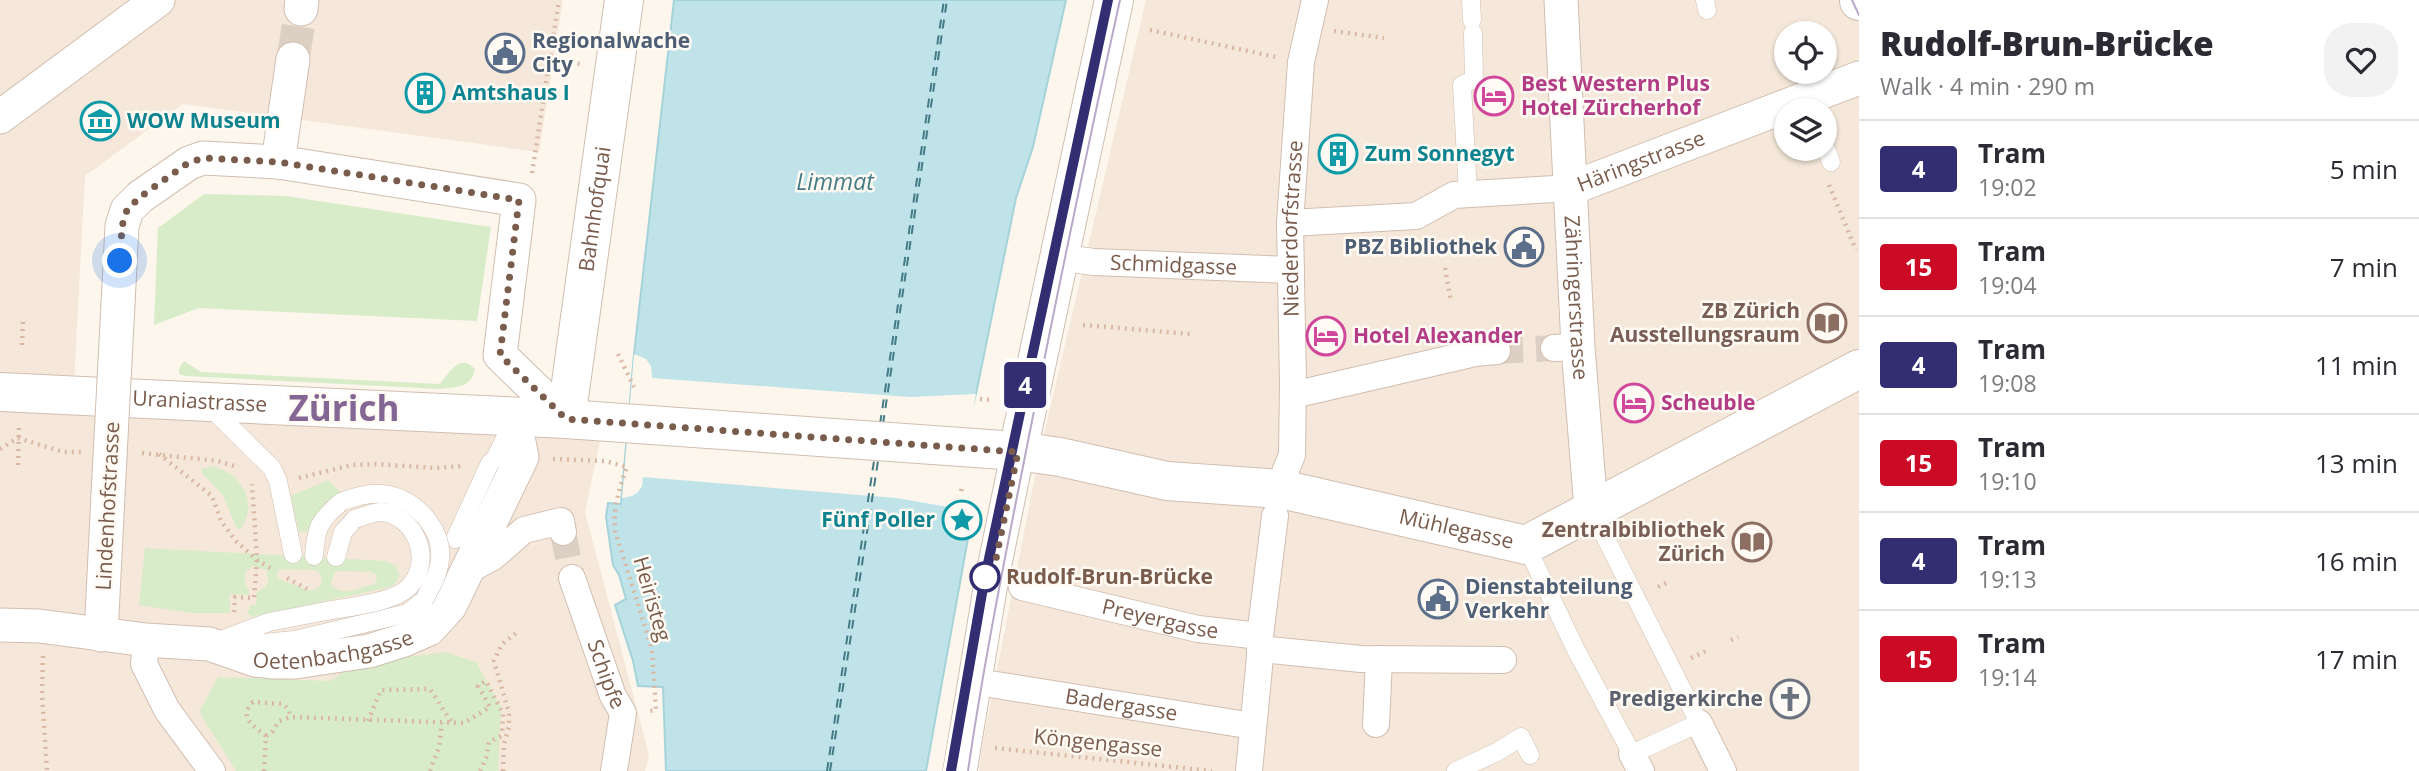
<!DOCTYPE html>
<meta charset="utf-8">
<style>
body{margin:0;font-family:"Open Sans",sans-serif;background:#f2f2f3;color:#2b2b33;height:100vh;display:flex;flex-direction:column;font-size:26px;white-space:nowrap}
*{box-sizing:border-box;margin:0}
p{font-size:23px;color:#7c7c81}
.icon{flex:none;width:38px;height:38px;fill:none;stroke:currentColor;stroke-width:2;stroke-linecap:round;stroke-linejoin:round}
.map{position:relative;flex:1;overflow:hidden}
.sheet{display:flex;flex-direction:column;background:#fff;width:560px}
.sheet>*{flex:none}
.badge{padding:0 14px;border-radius:5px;font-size:24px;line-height:46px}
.tools{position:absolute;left:1774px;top:21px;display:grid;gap:14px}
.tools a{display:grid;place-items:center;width:63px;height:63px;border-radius:50%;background:#fff;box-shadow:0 2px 5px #0004;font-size:35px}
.you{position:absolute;width:35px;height:35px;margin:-18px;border:5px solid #fff;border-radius:50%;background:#1a73e8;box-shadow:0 0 0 10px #1a73e833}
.map>.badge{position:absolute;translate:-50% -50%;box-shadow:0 0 0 4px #fff}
.round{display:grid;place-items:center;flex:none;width:74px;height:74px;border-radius:28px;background:#f2f2f3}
.headline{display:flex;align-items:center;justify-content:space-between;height:119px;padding:0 21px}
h1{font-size:33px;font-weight:800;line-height:52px}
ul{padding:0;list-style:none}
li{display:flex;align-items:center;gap:21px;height:98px;padding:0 21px;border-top:2px solid #e1e1e2}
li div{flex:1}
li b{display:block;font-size:26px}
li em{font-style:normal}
li .badge{min-width:77px;font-weight:700;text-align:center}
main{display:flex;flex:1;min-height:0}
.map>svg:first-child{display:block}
.residential{fill:#f5e8da;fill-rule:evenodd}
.green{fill:#d8ecc9;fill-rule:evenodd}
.water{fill:#bfe3e8;stroke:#a5d3da;stroke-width:2}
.pier{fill:#fdf6ec}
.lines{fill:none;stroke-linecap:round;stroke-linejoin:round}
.ferry{stroke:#437c86;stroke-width:2;stroke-dasharray:9 7;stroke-linecap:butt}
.pedestrian-tunnel{stroke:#dcd0c4;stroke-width:26;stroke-dasharray:26 13;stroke-linecap:butt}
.minor-tunnel{stroke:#dcd0c4;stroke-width:33;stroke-dasharray:33 17;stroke-linecap:butt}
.service-casing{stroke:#d1beb0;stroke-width:19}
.pedestrian-casing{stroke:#d1beb0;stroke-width:28}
.minor-casing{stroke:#d1beb0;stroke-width:35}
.tertiary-casing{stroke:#d1beb0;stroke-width:40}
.path{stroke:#d9b8a5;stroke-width:4.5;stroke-dasharray:2 5;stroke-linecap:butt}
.service{stroke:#fff;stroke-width:18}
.pedestrian{stroke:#fff;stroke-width:26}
.minor{stroke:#fff;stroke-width:33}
.tertiary{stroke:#fff;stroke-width:38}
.tram{stroke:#b9a8c9;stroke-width:2}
.service-bridge-casing{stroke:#d1beb0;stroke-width:19;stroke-linecap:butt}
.minor-bridge-casing{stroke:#d1beb0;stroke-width:35;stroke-linecap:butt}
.service-bridge{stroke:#fff;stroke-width:18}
.minor-bridge{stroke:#fff;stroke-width:33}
.line-casing{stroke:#fff;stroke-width:16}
.line{stroke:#322e71;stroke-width:10}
.walk{stroke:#7a5c4d;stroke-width:7;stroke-dasharray:0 12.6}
.stop-dot{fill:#fff;stroke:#322e71;stroke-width:3.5}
.labels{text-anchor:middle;stroke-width:5;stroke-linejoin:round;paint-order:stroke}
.service-label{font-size:21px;font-weight:bold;fill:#4e5e75;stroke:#fffaf3;text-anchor:start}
.hotel-label{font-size:21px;font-weight:bold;fill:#b23c85;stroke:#fffaf3;text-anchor:start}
.culture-label{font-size:21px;font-weight:bold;fill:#0d838f;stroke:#fffaf3;text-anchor:start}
.street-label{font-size:21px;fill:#7a5c4d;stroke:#fffaf3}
.education-label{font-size:21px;font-weight:bold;fill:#785e54;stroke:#fffaf3;text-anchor:end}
.stop-label{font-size:21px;font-weight:bold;fill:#7a5c4d;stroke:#fffaf3;text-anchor:start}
.worship-label{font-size:21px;font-weight:bold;fill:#5b616d;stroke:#fffaf3;text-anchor:end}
.water-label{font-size:23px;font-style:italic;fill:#437c86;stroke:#fffaf3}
.town-label{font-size:35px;font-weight:bold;fill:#846695;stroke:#fffaf3}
</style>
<main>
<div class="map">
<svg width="1859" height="771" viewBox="0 0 1859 771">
<rect width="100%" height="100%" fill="#fdf6ec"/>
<g class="residential">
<path d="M0,0H563L539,152L183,104L85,176L73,401L605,417L585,512L649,755L645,771H0Z"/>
<path d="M1146,0H1859V771H979L981,751L1040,451ZM1787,33H1825V72H1787ZM1787,110H1825V149H1787Z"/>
</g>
<g class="green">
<path d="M204,194L285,196L491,227L477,321L199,308L154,325L158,228Z"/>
<path d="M184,361L201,372L440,384C451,371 459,353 475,369C471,388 457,387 440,389L185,376L179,374V368Z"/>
<path d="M211,466C241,472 260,503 240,530L236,527L223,495L202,473L201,469Z"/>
<path d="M328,480L340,492L323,506L308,531L299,532L291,496Z"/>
<path d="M145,548L386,561C400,566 405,578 390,587L252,617L247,612L251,605H256L257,592L264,588L269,580L266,570L253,566L245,573V585L249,589V595L230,594V613H191L139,605ZM282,569L315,570L320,573L322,584L315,590H307L279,579L277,576L278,571ZM339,571L372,572L376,575L377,580L374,584C359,588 341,598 331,584L334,573Z"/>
<path d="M445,652L476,662L501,707L498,771H236L199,712L218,677L331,681L353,664Z"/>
</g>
<path class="water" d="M674,0H1066L1033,147L1016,198L976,394L961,448L953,514L961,528L969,533L926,771H666L663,687L638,686L633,661L615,605L626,599L619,575L613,565L606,517L608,503L621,504L634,354Z"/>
<path class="pier" d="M634,354L646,359L651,366L652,378L910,397L976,394L954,508L896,498L643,477L642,486L638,492L632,496L622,498Z"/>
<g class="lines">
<g class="ferry">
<path d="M880,424L944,0"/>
<path d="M883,424L947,0"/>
<path d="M827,771L874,461"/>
<path d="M830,771L878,461"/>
</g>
<g class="pedestrian-tunnel">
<path d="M1497,351L1554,348"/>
<path d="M563,532L572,578"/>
</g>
<path class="minor-tunnel" d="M293,59L301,9"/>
<defs>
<g id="service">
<path d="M1471,0L1472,20"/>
<path d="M1705,0L1707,10"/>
<path d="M1825,146L1831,162"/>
<path d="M1468,194L1462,85L1474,79L1473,33"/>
<path d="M208,405L272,468L278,481L293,554"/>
<path d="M455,539L490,463L496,457L512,424"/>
<path d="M1526,545L1576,650L1632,754L1699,723L1591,509"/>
<path d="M314,556C316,527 319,521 341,502"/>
<path d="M336,557L343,532L355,519"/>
<path d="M219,641L269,622L321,612"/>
<path d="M241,645L295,640L408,613L424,600"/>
<path d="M1456,771L1497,752L1521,737L1530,755"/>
</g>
<g id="pedestrian">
<path d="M1290,223L1416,216L1454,195L1572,188"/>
<path id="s1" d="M1057,257L1094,262L1291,270"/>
<path d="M1554,348L1578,347"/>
<path d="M1293,395L1475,353L1497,351"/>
<path id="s2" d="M1285,472L1292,455L1293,383L1290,223L1301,62L1315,0"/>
<path d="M467,571L493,557L524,530L561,521L563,532"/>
<path id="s3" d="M572,578L613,696L623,713L614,771"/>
<path id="s4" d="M1022,587L1198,629L1260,636"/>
<path d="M146,640L144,664L167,710L212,771"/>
<path d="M1260,649L1361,659L1503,660"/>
<path id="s5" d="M990,684L1253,726"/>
<path d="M1699,723L1723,771"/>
<path d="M1376,724L1379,659"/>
<path d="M1632,754L1641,771"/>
<path d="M1249,771L1260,657V636L1275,516"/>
</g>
<g id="minor">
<path id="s6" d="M1561,0L1578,347L1591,509"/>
<path d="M301,9L302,0"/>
<path d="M0,117L158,0"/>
<path d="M278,162L519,200L500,355L566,419"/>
<path id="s7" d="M1572,188L1859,78"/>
<path d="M118,304L122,226L127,210L140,197L189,163L203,158L278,162L293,59"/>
<path id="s8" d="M0,625L39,626L146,640L209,644L255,660L273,662H295L369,651L404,640L429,629L450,606L522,457L514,418"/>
<path d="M101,635L108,495"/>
<path d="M960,771L991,583L1018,451"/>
</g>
<g id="tertiary">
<path d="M1859,0V1"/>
<path id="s9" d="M0,392L566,419L1018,451L1060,457L1167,481L1281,489L1526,545L1859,369"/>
<path id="s10" d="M566,419L624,0"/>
<path d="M1018,451L1114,0"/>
</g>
</defs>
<use href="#service" class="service-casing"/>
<use href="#pedestrian" class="pedestrian-casing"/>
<use href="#minor" class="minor-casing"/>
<use href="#tertiary" class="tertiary-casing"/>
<g class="path">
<path d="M1150,30L1276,57"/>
<path d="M1334,31L1384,38"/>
<path d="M550,59L580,64"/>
<path d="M532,173L559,0"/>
<path d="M1829,185L1856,250"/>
<path d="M1445,268L1451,302"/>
<path d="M1083,325L1191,334"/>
<path d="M22,345L23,320"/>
<path d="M618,354L634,387"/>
<path d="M980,399L991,400"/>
<path d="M0,449L18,438L63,452H81"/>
<path d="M142,453L218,461L234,466"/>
<path d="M159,454L212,496L221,521L236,541L257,560L274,570"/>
<path d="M553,459L605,461L627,467C619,489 613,507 615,531L652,649L656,710L648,711"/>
<path d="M18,465L19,427"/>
<path d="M299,478L352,465L377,464L435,468L463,466"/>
<path d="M961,491L962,486"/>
<path d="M287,578L307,589"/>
<path d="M1658,587L1666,583"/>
<path d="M234,612L235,597L254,598L257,560L252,484"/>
<path d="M1731,640L1738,637"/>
<path d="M43,656L42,694L47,771"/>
<path d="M1691,658L1706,651"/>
<path d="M368,721L381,690L430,689L452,723"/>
<path d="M266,736C253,726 238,717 253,702L283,704L288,709L291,717"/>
<path d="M995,748L1212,771"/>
<path d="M264,771L266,736L273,731L279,721L291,717L464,723L490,707L478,686L486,681L503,714L502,734"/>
<path d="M430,771L439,747L442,723"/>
<path d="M480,771L486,758L489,742L503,735"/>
<path d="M503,771L504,744L509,727V713L494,661L502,644L519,631"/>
</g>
<use href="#service" class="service"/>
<use href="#pedestrian" class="pedestrian"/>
<use href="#minor" class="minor"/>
<use href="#tertiary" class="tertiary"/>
<g class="tram">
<path d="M1852,0L1859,15"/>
<path d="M951,771L984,582L1108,0"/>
<path d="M968,771C985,654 1009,537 1032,421C1060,280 1089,140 1120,0"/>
</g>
<defs>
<g id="service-bridge">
<path d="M341,502C356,496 373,491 389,495C417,501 443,530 440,559C439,574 431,587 424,600"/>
<path d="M321,612C344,607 392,604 409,587C434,561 416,515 381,512C373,512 362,517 355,519"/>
</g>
<path id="minor-bridge" d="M108,495L118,304"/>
</defs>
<use href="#service-bridge" class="service-bridge-casing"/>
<use href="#minor-bridge" class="minor-bridge-casing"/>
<use href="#service-bridge" class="service-bridge"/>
<use href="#minor-bridge" class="minor-bridge"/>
</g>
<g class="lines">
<defs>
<path id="line" d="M951,771L984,582L1108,0"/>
</defs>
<use href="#line" class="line-casing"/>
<use href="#line" class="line"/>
<path class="walk" d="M120,261L122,226L127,210L140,197L188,163L203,158L278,162L519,200L500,355L566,419L1018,452L991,583L985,577"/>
</g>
<defs>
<symbol id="civic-ring" viewBox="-11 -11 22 22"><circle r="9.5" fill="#fffaf3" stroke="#5c6f8a" stroke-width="1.5"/><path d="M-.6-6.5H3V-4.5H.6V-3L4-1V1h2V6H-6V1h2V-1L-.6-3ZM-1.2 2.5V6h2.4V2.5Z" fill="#5c6f8a"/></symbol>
<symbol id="building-ring" viewBox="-11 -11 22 22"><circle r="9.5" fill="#fffaf3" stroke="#0f9aa8" stroke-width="1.5"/><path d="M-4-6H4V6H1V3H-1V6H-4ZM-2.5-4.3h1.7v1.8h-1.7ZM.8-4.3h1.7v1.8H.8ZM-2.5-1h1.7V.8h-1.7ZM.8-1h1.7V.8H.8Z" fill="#0f9aa8"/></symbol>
<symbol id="hotel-ring" viewBox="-11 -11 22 22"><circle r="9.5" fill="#fffaf3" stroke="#d1479c" stroke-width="1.5"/><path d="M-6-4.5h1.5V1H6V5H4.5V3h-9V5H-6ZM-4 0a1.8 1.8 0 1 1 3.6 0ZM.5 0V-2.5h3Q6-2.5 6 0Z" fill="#d1479c"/></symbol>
<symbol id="museum-ring" viewBox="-11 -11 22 22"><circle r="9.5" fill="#fffaf3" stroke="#0f9aa8" stroke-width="1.5"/><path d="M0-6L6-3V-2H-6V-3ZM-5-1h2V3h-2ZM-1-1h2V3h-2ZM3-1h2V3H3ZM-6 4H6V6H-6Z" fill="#0f9aa8"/></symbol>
<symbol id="library-ring" viewBox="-11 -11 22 22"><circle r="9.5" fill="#fffaf3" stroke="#8d6e63" stroke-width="1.5"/><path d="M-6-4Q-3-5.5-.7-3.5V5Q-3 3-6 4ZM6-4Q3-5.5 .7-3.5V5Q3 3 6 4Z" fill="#8d6e63"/></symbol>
<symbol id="sight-ring" viewBox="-11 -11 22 22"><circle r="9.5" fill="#fffaf3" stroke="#0f9aa8" stroke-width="1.5"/><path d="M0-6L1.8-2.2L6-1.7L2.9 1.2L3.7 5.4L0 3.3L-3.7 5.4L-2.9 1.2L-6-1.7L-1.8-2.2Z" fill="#0f9aa8"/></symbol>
<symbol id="church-ring" viewBox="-11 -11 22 22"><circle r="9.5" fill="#fffaf3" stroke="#6b7280" stroke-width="1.5"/><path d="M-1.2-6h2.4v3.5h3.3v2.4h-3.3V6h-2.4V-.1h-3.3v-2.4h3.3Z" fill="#6b7280"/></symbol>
</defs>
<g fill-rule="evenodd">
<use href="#civic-ring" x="483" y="31" width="44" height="44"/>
<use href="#building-ring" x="403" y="71" width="44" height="44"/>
<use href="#hotel-ring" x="1472" y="74" width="44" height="44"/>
<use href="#museum-ring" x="78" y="99" width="44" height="44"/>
<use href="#building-ring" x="1316" y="132" width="44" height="44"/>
<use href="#civic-ring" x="1502" y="225" width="44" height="44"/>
<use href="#library-ring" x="1805" y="301" width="44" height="44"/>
<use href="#hotel-ring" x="1304" y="314" width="44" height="44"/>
<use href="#hotel-ring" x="1612" y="381" width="44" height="44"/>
<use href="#sight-ring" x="940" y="498" width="44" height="44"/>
<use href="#library-ring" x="1730" y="520" width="44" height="44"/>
<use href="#civic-ring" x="1416" y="577" width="44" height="44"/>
<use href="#church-ring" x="1768" y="677" width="44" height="44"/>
</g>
<circle class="stop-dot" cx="985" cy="577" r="14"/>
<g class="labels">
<g class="service-label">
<text x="532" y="48">Regionalwache<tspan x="532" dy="24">City</tspan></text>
<text x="1497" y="254" text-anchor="end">PBZ Bibliothek</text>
<text x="1465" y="594">Dienstabteilung<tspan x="1465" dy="24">Verkehr</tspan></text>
</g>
<g class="hotel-label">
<text x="1521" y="91">Best Western Plus<tspan x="1521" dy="24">Hotel Zürcherhof</tspan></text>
<text x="1353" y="343">Hotel Alexander</text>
<text x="1661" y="410">Scheuble</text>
</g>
<g class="culture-label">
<text x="452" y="100">Amtshaus I</text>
<text x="127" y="128">WOW Museum</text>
<text x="1365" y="161">Zum Sonnegyt</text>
<text x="935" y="527" text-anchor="end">Fünf Poller</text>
</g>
<g class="street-label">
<text dy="7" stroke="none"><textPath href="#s7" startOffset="74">Häringstrasse</textPath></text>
<text dy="7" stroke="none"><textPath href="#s10" startOffset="212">Bahnhofquai</textPath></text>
<text dy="7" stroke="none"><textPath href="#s2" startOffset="245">Niederdorfstrasse</textPath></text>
<text dy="7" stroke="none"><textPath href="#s1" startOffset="117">Schmidgasse</textPath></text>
<text dy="7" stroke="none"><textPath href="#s6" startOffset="298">Zähringerstrasse</textPath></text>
<text dy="7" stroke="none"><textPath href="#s9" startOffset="200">Uraniastrasse</textPath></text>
<text transform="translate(108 506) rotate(-87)" y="7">Lindenhofstrasse</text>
<text dy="7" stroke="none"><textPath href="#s9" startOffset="1466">Mühlegasse</textPath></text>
<text transform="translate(652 599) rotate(74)" y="7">Heiristeg</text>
<text dy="7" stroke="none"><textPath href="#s4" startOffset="142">Preyergasse</textPath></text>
<text dy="7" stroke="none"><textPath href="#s8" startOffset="338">Oetenbachgasse</textPath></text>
<text dy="7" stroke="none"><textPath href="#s3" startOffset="102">Schipfe</textPath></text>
<text dy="7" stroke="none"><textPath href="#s5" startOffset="133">Badergasse</textPath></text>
<text transform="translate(1098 743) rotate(6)" y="7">Köngengasse</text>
</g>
<g class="education-label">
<text x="1800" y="318">ZB Zürich<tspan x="1800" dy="24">Ausstellungsraum</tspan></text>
<text x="1725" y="537">Zentralbibliothek<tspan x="1725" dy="24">Zürich</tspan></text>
</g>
<g class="stop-label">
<text x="1006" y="584">Rudolf-Brun-Brücke</text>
</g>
<g class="worship-label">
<text x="1763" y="706">Predigerkirche</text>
</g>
<g class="water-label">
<text x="835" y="190">Limmat</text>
</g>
<g class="town-label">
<text x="344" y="421">Zürich</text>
</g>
</g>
</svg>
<div class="tools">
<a><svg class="icon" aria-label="locate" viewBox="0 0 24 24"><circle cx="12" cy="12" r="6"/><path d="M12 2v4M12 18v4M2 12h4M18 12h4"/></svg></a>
<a><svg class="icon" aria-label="layers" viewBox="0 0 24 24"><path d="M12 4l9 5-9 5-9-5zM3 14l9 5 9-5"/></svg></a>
</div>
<div class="you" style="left:120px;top:261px"></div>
<b class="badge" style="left:1025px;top:385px;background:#322e71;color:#fff">4</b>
</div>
<section class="sheet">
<div class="headline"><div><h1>Rudolf-Brun-Brücke</h1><p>Walk · 4 min · 290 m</p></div><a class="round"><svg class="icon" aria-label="heart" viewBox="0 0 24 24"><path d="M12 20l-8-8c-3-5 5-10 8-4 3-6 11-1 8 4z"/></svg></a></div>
<ul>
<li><span class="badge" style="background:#322e71;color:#fff">4</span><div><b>Tram</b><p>19:02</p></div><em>5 min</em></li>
<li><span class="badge" style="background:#cb0a25;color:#fff">15</span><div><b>Tram</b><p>19:04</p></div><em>7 min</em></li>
<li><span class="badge" style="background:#322e71;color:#fff">4</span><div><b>Tram</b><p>19:08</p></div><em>11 min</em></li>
<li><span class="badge" style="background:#cb0a25;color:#fff">15</span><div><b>Tram</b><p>19:10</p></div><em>13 min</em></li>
<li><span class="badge" style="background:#322e71;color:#fff">4</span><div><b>Tram</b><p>19:13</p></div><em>16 min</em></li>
<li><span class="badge" style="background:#cb0a25;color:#fff">15</span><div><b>Tram</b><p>19:14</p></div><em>17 min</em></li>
</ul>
</section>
</main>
